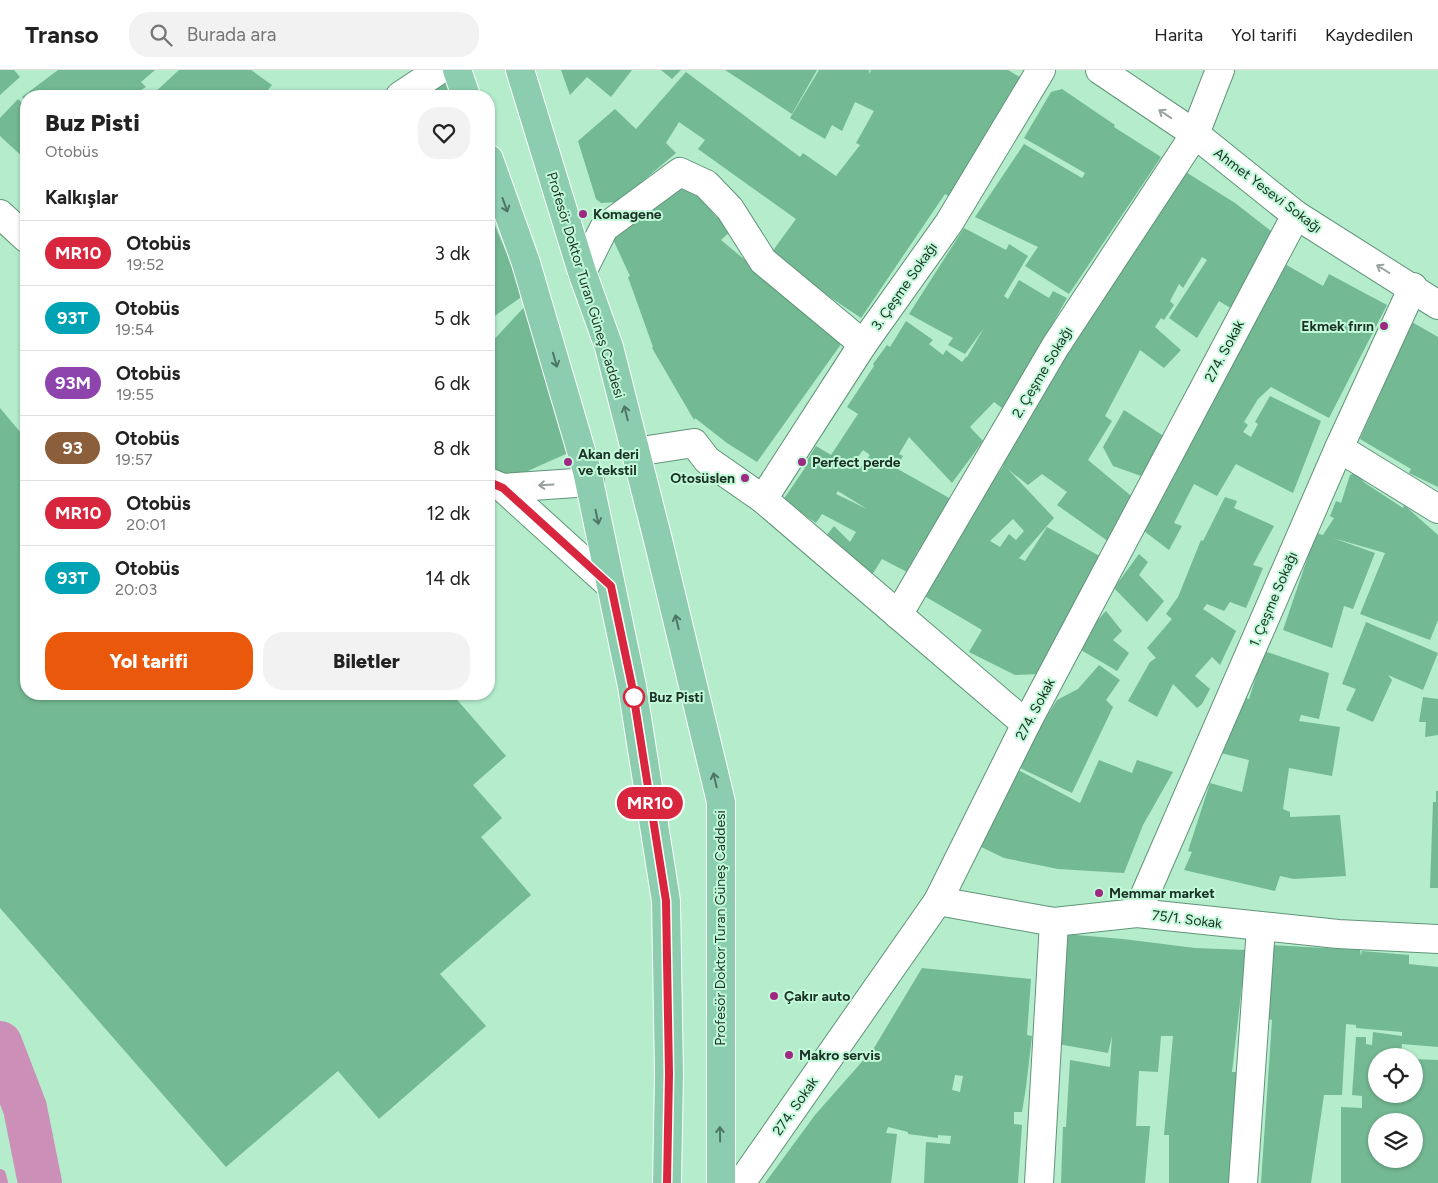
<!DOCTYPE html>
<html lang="tr">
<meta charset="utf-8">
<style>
body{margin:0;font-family:Figtree,sans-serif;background:#f2f2f2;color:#222;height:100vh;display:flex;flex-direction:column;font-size:19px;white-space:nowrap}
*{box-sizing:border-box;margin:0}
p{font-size:16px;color:#767676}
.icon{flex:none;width:28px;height:28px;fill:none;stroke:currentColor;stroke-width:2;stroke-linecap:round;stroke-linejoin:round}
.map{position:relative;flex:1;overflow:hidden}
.drawer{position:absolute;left:20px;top:20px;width:475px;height:610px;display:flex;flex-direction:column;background:#fff;border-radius:20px;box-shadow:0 1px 4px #0004}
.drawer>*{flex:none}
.badge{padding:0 10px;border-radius:16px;font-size:18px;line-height:32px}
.controls{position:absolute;left:1368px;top:978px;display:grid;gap:10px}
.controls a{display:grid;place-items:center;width:55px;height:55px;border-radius:50%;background:#fff;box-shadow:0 1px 4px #0004;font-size:25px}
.map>.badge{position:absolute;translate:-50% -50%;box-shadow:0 0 0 2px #fff}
h2{padding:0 25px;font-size:19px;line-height:45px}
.round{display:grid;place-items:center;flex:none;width:52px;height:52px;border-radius:20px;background:#f2f2f2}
.headline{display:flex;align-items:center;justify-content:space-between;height:85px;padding:0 25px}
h1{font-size:24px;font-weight:800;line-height:38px}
.button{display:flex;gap:10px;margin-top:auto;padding:10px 25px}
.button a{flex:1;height:58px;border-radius:20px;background:#ea580c;color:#fff;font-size:20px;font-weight:800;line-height:58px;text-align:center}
.button a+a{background:#f2f2f2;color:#222}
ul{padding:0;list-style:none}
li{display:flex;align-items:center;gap:15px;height:65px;padding:0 25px;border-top:1px solid #e0e0e0}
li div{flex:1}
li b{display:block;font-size:19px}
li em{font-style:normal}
li .badge{min-width:55px;font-weight:700;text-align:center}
header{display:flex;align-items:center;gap:30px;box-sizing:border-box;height:70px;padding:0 25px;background:#fff;border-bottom:1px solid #e0e0e0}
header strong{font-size:24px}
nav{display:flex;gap:28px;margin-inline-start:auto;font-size:18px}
.search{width:350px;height:45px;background:#f2f2f2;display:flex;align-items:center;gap:12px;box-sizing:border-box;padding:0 18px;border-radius:20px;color:#767676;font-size:19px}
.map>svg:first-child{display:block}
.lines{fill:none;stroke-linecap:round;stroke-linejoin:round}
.stream{stroke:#cc90b8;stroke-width:12}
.canal{stroke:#cc90b8;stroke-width:44}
.building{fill:#73b993;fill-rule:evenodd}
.minor-casing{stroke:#609478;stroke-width:30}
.major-casing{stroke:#fff;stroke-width:30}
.minor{stroke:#fff;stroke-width:28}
.major{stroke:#8dcdaf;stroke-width:28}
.oneway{stroke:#98a29d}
.oneway2{stroke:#4e7763}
.line-casing{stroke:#fff;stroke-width:11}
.line{stroke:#d7263d;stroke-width:8}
.poi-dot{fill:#9e2882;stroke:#c1f9d9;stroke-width:2}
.stop-dot{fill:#fff;stroke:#d7263d;stroke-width:2.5}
.labels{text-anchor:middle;stroke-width:4;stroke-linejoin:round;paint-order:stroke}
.street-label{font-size:14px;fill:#1b3125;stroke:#c1f9d9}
.poi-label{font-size:14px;font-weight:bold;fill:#1b3125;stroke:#c1f9d9;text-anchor:start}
.stop-label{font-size:14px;font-weight:bold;fill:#1b3125;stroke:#c1f9d9;text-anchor:start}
</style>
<header>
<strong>Transo</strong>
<div class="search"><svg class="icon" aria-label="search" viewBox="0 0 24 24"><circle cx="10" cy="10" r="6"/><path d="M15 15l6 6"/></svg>Burada ara</div>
<nav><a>Harita</a><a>Yol tarifi</a><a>Kaydedilen</a></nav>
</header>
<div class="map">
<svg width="1438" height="1113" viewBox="0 0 1438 1113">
<rect width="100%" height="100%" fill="#b4eccc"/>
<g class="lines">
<path class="stream" d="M0,1105L2,1113"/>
<path class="canal" d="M0,973L25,1038L40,1113"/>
</g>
<g class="building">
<path d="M0,0H14L20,7L0,25Z"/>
<path d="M58,0H155L141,12L146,17L131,26H26V31L22,27Z"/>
<path d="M179,0H251L272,15L263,26H151Z"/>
<path d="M561,0H632L611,27L587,7L570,25Z"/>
<path d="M661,0H681L672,9Z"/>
<path d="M725,0H817L792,44Z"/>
<path d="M819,0H869V4L871,0H1008L1025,10L969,91L975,94L953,129L945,124L861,248L769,186L796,149L698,79L705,70L679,52L666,73L676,83L618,132L601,133L596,129L578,71L615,39L636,59L686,2L800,87L803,83L836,106L860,75L856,73L874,41L855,32L842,61L832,55L825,69L790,48Z"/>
<path d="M443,7L452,26H415Z"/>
<path d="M1062,19L1115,55L1114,57L1161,87L1069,224L1025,196L1038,177L975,147L1024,74L1082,108L1085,103L1024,68L1051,22Z"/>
<path d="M18,29L26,37V90L0,66V48Z"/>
<path d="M1181,99L1235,133L1280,168L1232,239L1219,231L1197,268L1169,248L1207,190L1202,187L1183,218L1179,214L1170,231L1174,235L1164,250L1161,248L1155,257L1181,280L1164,298L1140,280L1105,346L1112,351L1088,390L1136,430L1112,474L1057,435L1067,422L1042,404L1028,415L1000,393L1106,208L1112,216Z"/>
<path d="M687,111L717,148L719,146L733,159L721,170L745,190L747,188L844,270L757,392L727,373L695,348L694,350L652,278L653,277L628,207L630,206L610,163Z"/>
<path d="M489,141L524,225L489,250Z"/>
<path d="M964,158L1006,180L1009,174L1028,186L1004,226L1008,229L1019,210L1049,228L1053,221L1067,228L1037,281L1042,284L1006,341L994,332L970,357L983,371L952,413L909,367L899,384L903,386L896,398L951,429L922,480L919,479L907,502L882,489L870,508L826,466L834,456L850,472L856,462L822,444L816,453L783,430L805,398L803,397L816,376L831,385L858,344L847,337L874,296L873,294L887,275L890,277L906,251L933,270L929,274L943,285L946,280L962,292L966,287H967L984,258L965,284L948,275L953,268L909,244ZM863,380L870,385L859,399L852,395ZM838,421L867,439L836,424Z"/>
<path d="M1278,190L1323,216L1329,204L1387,235L1329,348L1271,317L1258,329L1244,352L1248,355L1243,362L1251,367L1258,354L1255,352L1270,326L1321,351L1293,423L1236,394L1217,426L1194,414L1174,453L1182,456L1169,480L1144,461Z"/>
<path d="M527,234L568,383L512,408L489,395V275Z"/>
<path d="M1412,252L1438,267V417L1409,403L1411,399L1360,369Z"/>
<path d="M0,338L26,369V624H452L506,686L473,715L502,748L481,767L531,825L440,904L486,956L379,1049L338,1001L226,1097L0,838Z"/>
<path d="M1124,340L1165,367L1141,406L1113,396L1103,377Z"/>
<path d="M1004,395L1054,448L1019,488L1025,491L1047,457L1105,489L1039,604L1015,605L969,582L982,560L921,524L961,455ZM1013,449L1024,461L1016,470L1009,464L1000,477L990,471Z"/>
<path d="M1355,403L1365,413L1403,438L1404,435L1438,465V550L1430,570L1360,544L1385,483L1333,468L1375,483L1353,539L1344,536L1332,578L1283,560L1316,463L1323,465L1334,448L1330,446L1336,431L1341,433L1350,405Z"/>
<path d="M1225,427L1237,431L1234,438L1274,456L1253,495L1263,498L1246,538L1230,532L1224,541L1207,534L1203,539L1236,561L1220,595L1212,587L1195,606L1210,619L1202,634L1197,638L1173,614L1157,647L1128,631L1150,592L1156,588L1147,578L1172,549L1166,544L1178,527L1201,470L1203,471Z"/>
<path d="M1139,484L1148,492L1139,505L1164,531L1147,552L1114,518Z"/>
<path d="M1106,541L1122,561L1113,570L1129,583L1117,601L1081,580L1094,554Z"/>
<path d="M1366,552L1438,583L1423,620L1388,605L1392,610L1373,652L1346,640L1356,619L1342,614Z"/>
<path d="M1264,581L1329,603L1319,649L1301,645L1299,651L1340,657L1332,706L1289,698L1283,739L1290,742V747L1340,745L1346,806L1294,809L1280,806L1275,821L1184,800L1192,782L1188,781L1210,713L1242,722L1249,690L1217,682L1238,625L1249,629Z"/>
<path d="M1099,595L1120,610L1106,630L1113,637L1072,723L1012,694L1028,676L1057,630L1078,619Z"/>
<path d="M1423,627L1438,629V665L1425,667L1426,652H1419Z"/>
<path d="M1099,690L1132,703L1137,690L1173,702L1143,755L1124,803L1058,799L1004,788L973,773L1011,696L1080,733Z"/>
<path d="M1436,721H1438V818H1430L1433,732H1436Z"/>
<path d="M1065,864L1123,869L1195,878L1246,880L1232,1002H1237L1231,1113H1169V1065H1164L1173,966H1161L1158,1002L1139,1001L1136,1056H1150L1145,1113H1061L1063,1057H1066L1070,990L1110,997L1112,966L1108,983L1058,974Z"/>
<path d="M1271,875L1360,880L1361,886L1362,881L1409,885V894L1438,897V977L1402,974L1401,986H1376V1024H1414V989L1438,990V1113H1341V1037L1362,1038V1026L1352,1025L1356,967H1366V974L1372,975L1373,962L1402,966V962L1356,958V955L1346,954L1342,1025H1324L1311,1113H1261L1272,950L1268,949ZM1376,1051H1414V1089H1376Z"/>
<path d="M922,898L1031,909L1027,965L1032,966L1026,1017L1022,1042H1014V1054L1022,1055L1018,1113H924L926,1072L950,1074L951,1066L938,1065V1068L908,1064V1062L888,1057L886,1063L897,1064L891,1113H765L815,1045L874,978ZM955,1005L963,1006L960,1022L952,1020Z"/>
</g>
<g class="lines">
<defs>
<g id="minor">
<path d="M1100,0L1195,64L1296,145L1438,235"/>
<path d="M400,26L439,0"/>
<path d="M0,144L26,168"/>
<path d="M582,202L604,158L680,102L706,114L730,139L763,191L863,274"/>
<path d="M1339,378L1438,439"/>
<path d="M635,382L694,373L707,390L763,429L1026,654"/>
<path d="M489,412L503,418L611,516"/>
<path d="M503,418L590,412"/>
<path d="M763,429L863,274L949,153L1041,0"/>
<path d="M898,545L1055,277L1195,64L1220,0"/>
<path d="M938,831L1054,852L1137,843L1338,864L1438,869"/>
<path d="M1137,843L1339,378L1413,217"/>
<path d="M741,1113L938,831L1026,654L1296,145"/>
<path d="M1039,1113L1054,852"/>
<path d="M1243,1113L1261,857"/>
</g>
<g id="major">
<path d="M457,0L466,26"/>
<path d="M520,0L582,202L609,277L658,470L721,732V1113"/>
<path d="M489,89L526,193L587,401L632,616L666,831L669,1004L667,1113"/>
</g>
</defs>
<use href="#minor" class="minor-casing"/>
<use href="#major" class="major-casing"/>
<use href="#minor" class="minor"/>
<use href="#major" class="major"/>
</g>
<defs><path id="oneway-shaft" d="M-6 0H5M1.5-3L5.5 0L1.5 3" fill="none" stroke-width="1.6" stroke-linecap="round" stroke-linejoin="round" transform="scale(1.25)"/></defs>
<g class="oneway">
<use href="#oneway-shaft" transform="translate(1165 44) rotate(-146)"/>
<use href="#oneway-shaft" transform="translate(1383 199) rotate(-148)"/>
<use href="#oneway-shaft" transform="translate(546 415) rotate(177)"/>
</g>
<g class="oneway2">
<use href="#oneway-shaft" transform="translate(505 135) rotate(70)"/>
<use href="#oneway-shaft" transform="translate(555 290) rotate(74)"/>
<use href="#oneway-shaft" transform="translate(626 343) rotate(-104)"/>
<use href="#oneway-shaft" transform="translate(597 447) rotate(78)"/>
<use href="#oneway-shaft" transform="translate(677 552) rotate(-103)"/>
<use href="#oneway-shaft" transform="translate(715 710) rotate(-103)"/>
<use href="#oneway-shaft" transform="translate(720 1064) rotate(-91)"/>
</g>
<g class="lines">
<defs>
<path id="line" d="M489,412L503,418L611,516L632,616L666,831L669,1004L667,1113"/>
</defs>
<use href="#line" class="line-casing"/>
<use href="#line" class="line"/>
</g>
<g class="poi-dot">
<circle cx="583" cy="144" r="5"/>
<circle cx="1384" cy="256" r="5"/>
<circle cx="568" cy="392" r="5"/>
<circle cx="802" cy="392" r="5"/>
<circle cx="745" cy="408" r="5"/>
<circle cx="1099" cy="823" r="5"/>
<circle cx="774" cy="926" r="5"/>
<circle cx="789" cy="985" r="5"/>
</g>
<circle class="stop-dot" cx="634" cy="627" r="10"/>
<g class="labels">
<g class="street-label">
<text transform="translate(1268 120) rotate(37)" y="5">Ahmet Yesevi Sokağı</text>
<text transform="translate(586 215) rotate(73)" y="5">Profesör Doktor Turan Güneş Caddesi</text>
<text transform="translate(904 216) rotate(-55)" y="5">3. Çeşme Sokağı</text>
<text transform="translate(1224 281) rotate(-62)" y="5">274. Sokak</text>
<text transform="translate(1042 302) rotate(-59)" y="5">2. Çeşme Sokağı</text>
<text transform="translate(1273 529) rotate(-67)" y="5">1. Çeşme Sokağı</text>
<text transform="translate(1035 639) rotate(-62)" y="5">274. Sokak</text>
<text transform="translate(1187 849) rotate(7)" y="5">75/1. Sokak</text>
<text transform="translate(720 858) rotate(-90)" y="5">Profesör Doktor Turan Güneş Caddesi</text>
<text transform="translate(795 1036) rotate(-55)" y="5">274. Sokak</text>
</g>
<g class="poi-label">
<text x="593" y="149">Komagene</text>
<text x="1374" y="261" text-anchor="end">Ekmek fırın</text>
<text x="578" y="389">Akan deri<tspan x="578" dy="16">ve tekstil</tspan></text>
<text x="812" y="397">Perfect perde</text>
<text x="735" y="413" text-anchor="end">Otosüslen</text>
<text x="1109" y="828">Memmar market</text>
<text x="784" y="931">Çakır auto</text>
<text x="799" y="990">Makro servis</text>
</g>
<g class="stop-label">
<text x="649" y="632">Buz Pisti</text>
</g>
</g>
</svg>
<div class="controls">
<a><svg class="icon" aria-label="locate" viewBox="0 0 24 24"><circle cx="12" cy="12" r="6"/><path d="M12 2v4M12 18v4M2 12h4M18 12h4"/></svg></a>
<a><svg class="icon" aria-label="layers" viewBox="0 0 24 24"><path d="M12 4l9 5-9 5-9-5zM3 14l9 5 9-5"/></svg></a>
</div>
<b class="badge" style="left:650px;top:733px;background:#d7263d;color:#fff">MR10</b>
<section class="drawer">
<div class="headline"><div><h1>Buz Pisti</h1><p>Otobüs</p></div><a class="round"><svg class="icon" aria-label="heart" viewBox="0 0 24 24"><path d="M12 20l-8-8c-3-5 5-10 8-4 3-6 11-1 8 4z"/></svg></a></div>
<h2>Kalkışlar</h2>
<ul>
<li><span class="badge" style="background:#d7263d;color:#fff">MR10</span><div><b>Otobüs</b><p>19:52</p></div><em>3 dk</em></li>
<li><span class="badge" style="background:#00a3b4;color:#fff">93T</span><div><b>Otobüs</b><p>19:54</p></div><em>5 dk</em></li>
<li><span class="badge" style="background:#8e44ad;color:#fff">93M</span><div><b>Otobüs</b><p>19:55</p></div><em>6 dk</em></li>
<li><span class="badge" style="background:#8b5e3c;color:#fff">93</span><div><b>Otobüs</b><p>19:57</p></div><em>8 dk</em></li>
<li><span class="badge" style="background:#d7263d;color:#fff">MR10</span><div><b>Otobüs</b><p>20:01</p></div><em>12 dk</em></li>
<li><span class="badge" style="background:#00a3b4;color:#fff">93T</span><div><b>Otobüs</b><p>20:03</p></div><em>14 dk</em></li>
</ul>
<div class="button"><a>Yol tarifi</a><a>Biletler</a></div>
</section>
</div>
